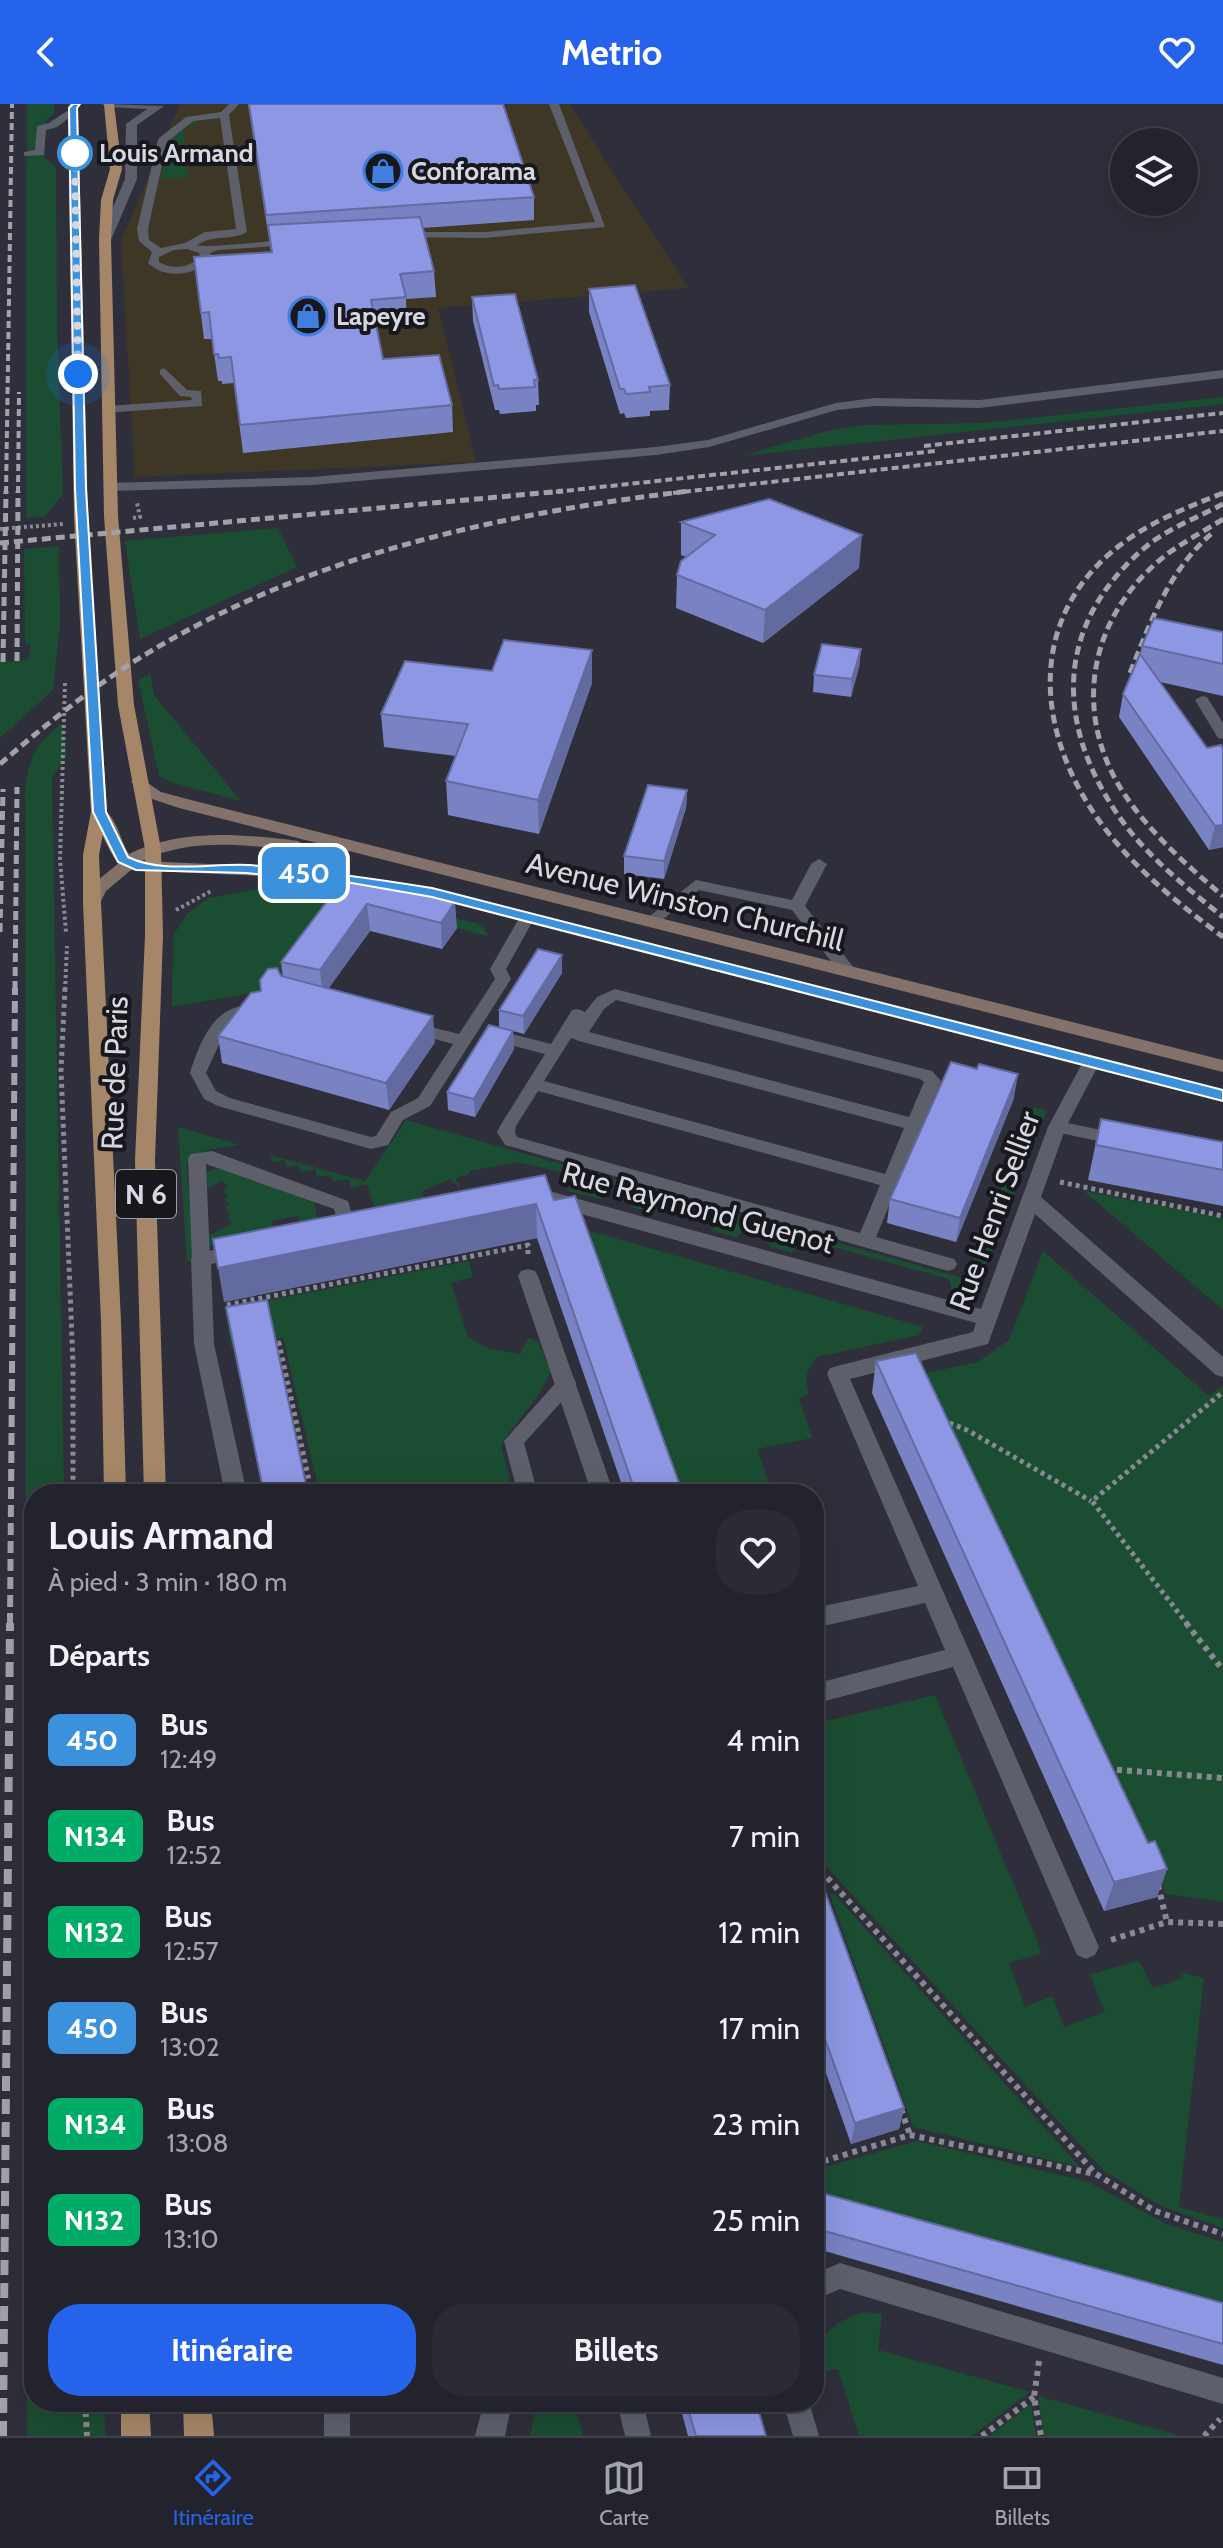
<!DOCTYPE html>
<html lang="fr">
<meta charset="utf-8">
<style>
body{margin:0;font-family:Cabin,sans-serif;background:#2a2b34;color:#f1f3f6;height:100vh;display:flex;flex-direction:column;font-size:30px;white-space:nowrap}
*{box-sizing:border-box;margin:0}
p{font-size:26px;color:#a2a4a9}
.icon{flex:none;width:44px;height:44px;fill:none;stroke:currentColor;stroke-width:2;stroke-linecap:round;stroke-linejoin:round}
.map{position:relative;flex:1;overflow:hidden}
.side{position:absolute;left:24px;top:1380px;width:800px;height:928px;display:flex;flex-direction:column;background:#22232c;border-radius:32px;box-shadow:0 8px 32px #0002,0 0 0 2px #3f4048}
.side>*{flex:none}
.badge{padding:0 16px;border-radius:12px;font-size:28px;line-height:52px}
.fabs{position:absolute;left:1110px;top:24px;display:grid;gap:16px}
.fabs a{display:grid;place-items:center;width:88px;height:88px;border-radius:50%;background:#22232c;box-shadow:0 8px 32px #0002,0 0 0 2px #3f4048;font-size:40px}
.you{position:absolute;width:40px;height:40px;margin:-20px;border:6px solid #fff;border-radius:50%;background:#1a73e8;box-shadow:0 0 0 12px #1a73e833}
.map>.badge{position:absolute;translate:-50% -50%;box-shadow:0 0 0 4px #fff}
h2{padding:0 24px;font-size:30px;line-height:72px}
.round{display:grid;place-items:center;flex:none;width:84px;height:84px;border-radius:32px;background:#2a2b34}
.head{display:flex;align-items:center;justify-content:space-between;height:136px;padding:0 24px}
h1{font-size:38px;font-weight:700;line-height:60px}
.button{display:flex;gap:16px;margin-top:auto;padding:16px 24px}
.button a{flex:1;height:92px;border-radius:32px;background:#2563eb;color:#fff;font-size:32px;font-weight:700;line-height:92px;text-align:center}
.button a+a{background:#2a2b34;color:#f1f3f6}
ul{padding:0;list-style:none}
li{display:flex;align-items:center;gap:24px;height:96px;padding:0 24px}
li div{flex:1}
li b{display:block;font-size:30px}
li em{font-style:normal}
li .badge{min-width:88px;font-weight:700;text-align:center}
header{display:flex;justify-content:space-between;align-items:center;height:104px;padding:0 24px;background:#2563eb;color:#fff;font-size:36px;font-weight:700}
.tab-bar{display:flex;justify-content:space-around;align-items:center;height:112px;border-top:2px solid #3f4048;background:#22232c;font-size:22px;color:#a2a4a9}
.tab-bar a{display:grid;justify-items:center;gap:4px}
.tab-bar .on{color:#2563eb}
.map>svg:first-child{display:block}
.commercial{fill:#3f3726}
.green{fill:#1b4d32}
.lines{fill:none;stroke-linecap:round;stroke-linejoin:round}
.path-far2{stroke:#888992;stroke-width:4;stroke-dasharray:3 3;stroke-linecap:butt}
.path-far1{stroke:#888992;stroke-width:5;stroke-dasharray:4 4;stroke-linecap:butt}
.path{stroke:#888992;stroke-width:6;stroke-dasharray:5 5;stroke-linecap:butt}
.service{fill:#5d5f6b;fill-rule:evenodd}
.minor{fill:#5d5f6b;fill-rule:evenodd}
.tertiary{fill:#5d5f6b;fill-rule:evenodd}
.secondary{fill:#82726a;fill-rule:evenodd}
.primary{fill:#a68668;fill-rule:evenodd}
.rail-far3{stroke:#a1a2aa;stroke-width:4;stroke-dasharray:7 4;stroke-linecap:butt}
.rail-far2{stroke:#a1a2aa;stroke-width:5;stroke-dasharray:9 5;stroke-linecap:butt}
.rail-far1{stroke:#a1a2aa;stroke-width:6;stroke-dasharray:12 6;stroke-linecap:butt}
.rail{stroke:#a1a2aa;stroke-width:8;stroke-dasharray:15 8;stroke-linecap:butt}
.wall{fill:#7982c3}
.shaded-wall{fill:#636a9f}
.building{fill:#8d97e3;stroke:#636a9f;stroke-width:2}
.line{fill:#3c91dc;stroke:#fff;stroke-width:2}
.walk{stroke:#d7d8df;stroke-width:8;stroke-dasharray:0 14.4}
.stop-dot{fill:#fff;stroke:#3c91dc;stroke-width:4}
.labels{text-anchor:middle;stroke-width:8;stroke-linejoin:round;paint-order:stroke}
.far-stop-label{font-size:26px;font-weight:bold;fill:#d7d8df;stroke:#17181d;text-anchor:start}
.far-poi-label{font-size:26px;font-weight:bold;fill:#d7d8df;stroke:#17181d;text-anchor:start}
.shield{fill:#17181d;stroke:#9d9ea5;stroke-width:2}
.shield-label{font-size:28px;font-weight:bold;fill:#d7d8df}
.street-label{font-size:30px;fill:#d7d8df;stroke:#17181d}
</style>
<header><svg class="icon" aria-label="back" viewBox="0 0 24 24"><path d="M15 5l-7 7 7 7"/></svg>Metrio<svg class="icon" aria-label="heart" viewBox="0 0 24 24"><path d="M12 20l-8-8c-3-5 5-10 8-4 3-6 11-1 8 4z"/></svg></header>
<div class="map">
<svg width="1223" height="2332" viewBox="0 0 1223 2332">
<rect width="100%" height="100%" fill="#2e2f3a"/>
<path class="commercial" d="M180,0H569L688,184L438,204L476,358L135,373L121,137Z"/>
<g class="green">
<path d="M27,0H54V9L46,16L44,53L56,63L57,225L63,390L45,412L26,414Z"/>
<path d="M210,14L219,17L215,20L214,15L196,16V21L183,22L188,73L161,75C169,38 165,19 210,14Z"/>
<path d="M1223,293V300L742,352L827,327L866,321L983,319Z"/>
<path d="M278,424L297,463L140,535L125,437Z"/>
<path d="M59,442L60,521L53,586L0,634V558L28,556L31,542L25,539L24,445Z"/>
<path d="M150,570L154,591L241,697L173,679L159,672L138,576Z"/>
<path d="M62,619L67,650L52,675L64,1383L69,1390H34V2298H104L105,2332H27L25,687C30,651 34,642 62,619Z"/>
<path d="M268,783L390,798L483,821L488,832L350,797L279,884L172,903L173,831L189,808L209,794Z"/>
<path d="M1034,1003L1047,1006L971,1200L954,1195L949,1175L801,1134L792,1149L768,1142L776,1126L746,1119L738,1133L712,1127L719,1110L665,1095L655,1109L631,1103L638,1087L610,1080L601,1095L567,1087L576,1072L518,1058L470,1067L469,1070L456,1074L460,1084L450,1075L421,1088L430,1104L376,1109L367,1080L351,1084L348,1075L333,1078L330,1071L317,1073L315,1065L301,1068L298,1061L287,1063L285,1056L272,1058L270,1051L365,1077L406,1016L966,1175Z"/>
<path d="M178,1023L240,1041C221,1044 197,1043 186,1061L195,1151L194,1155L187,1157Z"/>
<path d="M214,1065H223L314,1097L319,1120H301L298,1112L272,1117L273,1125L210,1142L207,1133L232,1119L227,1113L231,1110L225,1104L229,1100L224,1095L229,1092L223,1086L227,1083L222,1077L204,1086L206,1069Z"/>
<path d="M1084,1087L1223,1114V1206Z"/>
<path d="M587,1126L923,1223L919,1231L817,1253C806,1267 804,1274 809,1290L799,1294L812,1334L757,1345L773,1390H683Z"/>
<path d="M1043,1147L1209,1292L1223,1282V1798L1166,1790L921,1270L978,1258L1009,1236Z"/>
<path d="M469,1157L473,1173L451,1179L468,1233L487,1244L520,1250L528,1234L538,1237L551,1268L538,1291L501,1340L513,1390H320L283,1234L231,1243L225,1205Z"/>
<path d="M935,1591L1042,1849L1009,1859L1025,1903L1052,1892L1064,1923L1105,1908L1090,1870L1139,1857L1153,1884L1183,1874L1180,1868L1204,1874L1179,2103L1223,2115V2124L1161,2102L1104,2067L815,1750L814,1620Z"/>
<path d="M829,1789L835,1791L1080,2063L913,2023Z"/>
<path d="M917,2037L1089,2078L1166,2120L1223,2138V2220L814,2107V2066Z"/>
<path d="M864,2208L882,2210L878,2246L1030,2288L972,2332H859L838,2265L814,2269C814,2235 831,2218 864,2208Z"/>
<path d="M1038,2292L1181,2332H1044Z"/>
<path d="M537,2298H574L583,2332H530Z"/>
<path d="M1031,2300L1036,2332H989Z"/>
</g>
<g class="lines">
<g class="path-far2">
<path d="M133,414L140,413L137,399"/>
<path d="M0,425L63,420"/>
<path d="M65,579L60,755L66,828"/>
<path d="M176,806L213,786"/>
<path d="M65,886L67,842"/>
</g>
<g class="path-far1">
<path d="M65,884L61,966L73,1260V1390"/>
<path d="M1060,1078L1223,1112"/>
<path d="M227,1201L528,1141V1153"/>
<path d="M270,1241L279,1239L312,1390"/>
<path d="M942,1316L967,1326L1091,1397"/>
<path d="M1188,1521L1092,1397L1223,1288"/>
</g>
<g class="path">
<path d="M1186,1519L1223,1566"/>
<path d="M1107,1665L1223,1674"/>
<path d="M814,1759L1096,2070L1155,2107L1223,2130"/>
<path d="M1158,1781L1167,1818"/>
<path d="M1111,1836L1167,1818L1223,1820"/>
<path d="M901,2005L910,2031"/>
<path d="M814,2060L910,2031L1095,2070"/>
<path d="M1039,2257L1034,2293L1041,2332"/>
<path d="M85,2298L87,2332"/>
<path d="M982,2332L1034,2293"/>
<path d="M1204,2332L1220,2315"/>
</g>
<g class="service">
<path d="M229,0H239L229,11L247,128C232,137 214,130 197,141C207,145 276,136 293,135L298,138L293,141L218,146L210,149L212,154C196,172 166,176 148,159L152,148L139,137L137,125L158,35L186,13L221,8ZM220,14L236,125L205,128L185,139L161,144L149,136L148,125L167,38L193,17ZM187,145L199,149L201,153C188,164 173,166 159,158V153L174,146Z"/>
<path d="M549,0H559L605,123L484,134L398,133V129L402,128H484L595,118Z"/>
<path d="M70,5L78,7L57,23L46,26L44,51L24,52V48L35,46L37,22L49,19Z"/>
<path d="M164,264L187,286L201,287L202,302L104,309V303L108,302L192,296L191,293L180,292L160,270V266Z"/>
<path d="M1223,266V274L980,304L874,302L837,306L709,343L656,351L312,381L109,387L103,383L109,379L312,373L656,343L708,336L836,299L874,294L980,296Z"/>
<path d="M1202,592L1207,593L1223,619V635L1218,634L1195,596Z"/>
<path d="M819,755L827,760L805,802L854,864L856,868L854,872H842L792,806L699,786L655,822H645L642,818L696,776L792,796L811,760Z"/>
<path d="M527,808L535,813L506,865L511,875L430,1002L403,1016L388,1041L371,1045L218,1002L204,995L190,969C201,934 218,892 262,904L264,908L262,912L239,913L224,929L206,969L216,987L230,994L371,1033L376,1032L391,1008L418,994L453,940L405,927L403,923L405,919L411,918L459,930L495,875L490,865L522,809Z"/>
<path d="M615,885L932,967L941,977L876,1133L954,1155L957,1160L954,1165L948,1167L505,1041L497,1028L500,1022L545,950L487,935L485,931L487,927L493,925L551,940L572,906L578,905L585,908L597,893ZM616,896L920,975L924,978L909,1013L589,928L604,905ZM571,934L579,937L904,1024L885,1070L544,977ZM538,987L880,1081L860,1129L517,1033L515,1028L516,1022Z"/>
<path d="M1057,1017L1121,1030L1130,1036L1121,1042L1051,1027L1049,1023Z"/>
<path d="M212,1047L348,1097L357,1126L354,1131H342L334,1105L206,1060L210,1155L207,1160H195L192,1155L188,1054L191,1050Z"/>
<path d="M567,1272L574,1274L576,1279L574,1284L524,1339L538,1390H518L504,1337L560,1274Z"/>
<path d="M840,2159L1223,2274V2300L840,2185L814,2196V2170Z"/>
<rect x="324" y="2298" width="26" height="34"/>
<path d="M617,2298H643L651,2332H625Z"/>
<path d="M783,2298H809L819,2332H793Z"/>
</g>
<g class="minor">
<path d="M1091,952L1100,958L1066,1023L1041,1093L1223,1253V1273L1216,1271L1035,1110L988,1240L850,1275L1099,1843L1095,1851L1086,1855L1077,1851L953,1563L814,1600V1580L945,1546L925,1499L814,1524V1504L918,1482L827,1270L830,1264L837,1262L973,1228L976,1219L527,1095L517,1088L527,1081L981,1205L1048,1023L1085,954Z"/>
<path d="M242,1140L249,1142L252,1147L249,1152L211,1160L214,1240L247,1390H225L194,1240L191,1155L194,1150Z"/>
<path d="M528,1165L535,1167L538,1172L614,1390H592L518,1172L521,1167Z"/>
<path d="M484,2298H512L505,2332H475Z"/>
</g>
<path class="tertiary" d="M102,0L164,2L137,21V75L111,136L105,140L99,136L125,75L126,20L147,5L107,3Z"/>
<g class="secondary">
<path d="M139,673L161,688L191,696L1223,956V968L179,704L149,694L131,678Z"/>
<path d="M99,703C117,710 120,737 129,750C181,724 242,730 298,737L306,742L298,747C247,741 190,733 142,757L303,764L432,784L1223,986V998L432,794L303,774L131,766L106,787L98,803L92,804L83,799L93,780L119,759C111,754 98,720 91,708Z"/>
</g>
<g class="primary">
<path d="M70,0H81L78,4L88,414L107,708L99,751L101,799L121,1217L126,1390H104L101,1217L83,799V751L91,708L74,414L68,4Z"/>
<path d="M104,0H114L122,65L113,96L111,136L118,412L134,601L161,745L163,832L155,1056L166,1390H144L135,1056L145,832V745L118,601L104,412L99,136L101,96L110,65Z"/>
<path d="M121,2298H149L151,2332H121Z"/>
<path d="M183,2298H211L214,2332H184Z"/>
</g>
<g class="rail-far3">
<path d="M924,342L1223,309"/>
<path d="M6,389L12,0"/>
<path d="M18,389L19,288"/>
<path d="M545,389L935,347"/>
<path d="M673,389L1223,327"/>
</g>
<g class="rail-far2">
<path d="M1223,389C1191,402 1159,414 1130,434C1020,509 1034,637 1110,731C1142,771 1183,803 1223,833"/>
<path d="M1223,400C1199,413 1169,424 1148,441C1056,517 1053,616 1118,711C1146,752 1185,782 1223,813"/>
<path d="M1223,415C1203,428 1179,440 1161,455C1084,519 1071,620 1132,701C1158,736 1190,764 1223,792"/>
<path d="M0,439L563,387"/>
<path d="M17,557L18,387"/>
<path d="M3,558L6,387"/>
<path d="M1130,569C1151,517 1168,468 1211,430"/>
<path d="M0,660C37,628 74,598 115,570C284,456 490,411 689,387"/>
<path d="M0,828L3,685"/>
<path d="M15,886L17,683"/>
</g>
<path class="rail-far1" d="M10,1521L15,884"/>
<path class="rail" d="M3,2332L10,1519"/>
</g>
<g class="wall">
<path d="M248,0H503L534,93V116L423,124L434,167L436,193L406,195L407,219L376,222L383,255L452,301L453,328L243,349L234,279L222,280V277H218L212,235H204L194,153L271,148Z"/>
<path d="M589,185L670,281L669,306L650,307V312L626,314L624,309L620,310L589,208Z"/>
<path d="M472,193L538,276L539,301H536V307L500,310L499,306H495L473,217Z"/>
<path d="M681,418L859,464L763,539L676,504L677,471L686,453L681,451Z"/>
<path d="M1223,528V592L1160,578L1207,644L1223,645V743L1209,746L1119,613L1123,590L1140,551L1142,542Z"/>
<path d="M861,545L859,563L851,593L813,588L814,571Z"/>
<path d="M592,579L539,730L448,711L446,677L456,652L384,643L381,610Z"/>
<path d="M687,686L686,704L664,775L624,770V752Z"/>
<path d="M347,771L457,824L442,845L370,827L328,885L435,938L389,1006L222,959L218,932L261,887L281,872L283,873L281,858Z"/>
<path d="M562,851V869L524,930L513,927L514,945L475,1013L448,1006L447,988L499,924V906Z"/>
<path d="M1014,994L956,1138L887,1119L890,1095Z"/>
<path d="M1101,1015L1223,1038V1102L1088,1076Z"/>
<path d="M554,1096L683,1390H625L537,1134L224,1198Z"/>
<path d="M876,1257L1148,1739L1167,1765L1157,1793L1104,1807L872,1289Z"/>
<path d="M814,1757L904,2004L899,2025L851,2040L814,1935Z"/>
<path d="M814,2087L1223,2199V2261L814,2144Z"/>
<path d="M679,2298H756L766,2332H688Z"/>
</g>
<g class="shaded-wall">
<path d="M862,431L859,464L763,539L765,506Z"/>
<path d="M861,545L859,563L851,593L852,575Z"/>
<path d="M592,546V579L539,730L538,696Z"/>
<path d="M687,686L686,704L664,775V757Z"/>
<path d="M1223,721V743L1209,746L1215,722Z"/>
<path d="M455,798L457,824L442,845L441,819Z"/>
<path d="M367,800L370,827L323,892L320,866Z"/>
<path d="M562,851V869L524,930L523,912Z"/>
<path d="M433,912L435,938L389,1006L386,979Z"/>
<path d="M513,927L514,945L475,1013L474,995Z"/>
<path d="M1018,970L1014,994L956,1138L960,1114Z"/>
<path d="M536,1100L537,1134L224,1198L218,1164Z"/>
<path d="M1167,1765L1157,1793L1104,1807L1114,1778Z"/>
<path d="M904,2004L899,2025L851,2040L855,2019Z"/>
</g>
<g class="building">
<path d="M249,0H503L534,93L266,111Z"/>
<path d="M420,113L434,167L400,170L406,193L371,196L383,255L439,251L452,301L240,321L231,253L219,254L218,250H214L209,208L201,209L194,153L272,148L268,121Z"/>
<path d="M635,181L670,281L649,283L650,288L626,290L624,285H620L589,185Z"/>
<path d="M515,190L538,276H534L535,283L499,285L498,281L494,282L472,193Z"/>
<path d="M769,395L862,431L765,506L677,471L681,457L715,431L681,418Z"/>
<path d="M1154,514L1223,528V560L1142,542Z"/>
<path d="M504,536L592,546L538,696L446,677L468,620L381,610L405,557L492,567Z"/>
<path d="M822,540L861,545L852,575L814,571Z"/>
<path d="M1140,550L1207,644L1221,641L1223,645V721L1215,722L1123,590Z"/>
<path d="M648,681L687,686L664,757L624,752Z"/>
<path d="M347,771L455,798L441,819L367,800L320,866L281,858Z"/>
<path d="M538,845L562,851L523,912L499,906Z"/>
<path d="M277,864L281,872L433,912L386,979L218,932L251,889L261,887L260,876L268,865Z"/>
<path d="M489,921L513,927L474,995L447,988Z"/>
<path d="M951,958L977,965L979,960L1018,970L960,1114L890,1095Z"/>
<path d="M1101,1015L1223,1038V1066L1096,1041Z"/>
<path d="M545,1071L554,1096L575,1092L683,1390H636L536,1100L218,1164L213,1135Z"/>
<path d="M267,1196L308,1390H264L226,1203Z"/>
<path d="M916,1249L1148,1739L1155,1737L1167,1765L1114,1778L876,1257Z"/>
<path d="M814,1757L904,2004L855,2019L814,1904Z"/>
<path d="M814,2087L1223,2199V2240L814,2124Z"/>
<path d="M686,2298H756L766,2332H696Z"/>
</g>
<path class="line" d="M73,0H80L77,4L86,385L106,708L128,753C162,770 211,759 249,761C311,766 371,774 432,784L1223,986V997L432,793L346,778L246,769L136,766L118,758L93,708L75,385L69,4Z"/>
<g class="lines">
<path class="walk" d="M75,49L78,270"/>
</g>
<defs>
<symbol id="shop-ring" viewBox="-11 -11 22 22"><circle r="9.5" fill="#17181d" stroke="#3f7fe0" stroke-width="1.5"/><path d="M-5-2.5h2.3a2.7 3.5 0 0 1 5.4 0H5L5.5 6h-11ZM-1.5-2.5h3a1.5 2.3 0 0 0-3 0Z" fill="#3f7fe0"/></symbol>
</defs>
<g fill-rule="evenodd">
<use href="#shop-ring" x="361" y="45" width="44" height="44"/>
<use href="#shop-ring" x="286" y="190" width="44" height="44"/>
</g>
<circle class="stop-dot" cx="75" cy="49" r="16"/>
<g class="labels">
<g class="far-stop-label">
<text x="99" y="58">Louis Armand</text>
</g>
<g class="far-poi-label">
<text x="411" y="76">Conforama</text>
<text x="336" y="221">Lapeyre</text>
</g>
<rect class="shield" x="116" y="1066" width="60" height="48" rx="6"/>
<g class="shield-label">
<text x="146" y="1100">N 6</text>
</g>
<g class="street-label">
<text transform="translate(685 798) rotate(14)" y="10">Avenue Winston Churchill</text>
<text transform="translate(115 969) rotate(-88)" y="10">Rue de Paris</text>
<text transform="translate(698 1104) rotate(15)" y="10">Rue Raymond Guenot</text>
<text transform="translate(995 1107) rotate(-70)" y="10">Rue Henri Sellier</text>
</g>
</g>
</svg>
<div class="fabs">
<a><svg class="icon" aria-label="layers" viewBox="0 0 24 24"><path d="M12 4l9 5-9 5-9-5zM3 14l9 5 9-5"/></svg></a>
</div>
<div class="you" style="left:78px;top:270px"></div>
<b class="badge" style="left:304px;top:769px;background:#3c91dc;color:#fff">450</b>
<section class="side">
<div class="head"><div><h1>Louis Armand</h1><p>À pied · 3 min · 180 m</p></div><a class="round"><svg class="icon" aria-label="heart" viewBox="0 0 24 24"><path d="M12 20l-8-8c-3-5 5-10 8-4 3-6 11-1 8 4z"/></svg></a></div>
<h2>Départs</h2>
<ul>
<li><span class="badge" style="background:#3c91dc;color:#fff">450</span><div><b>Bus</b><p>12:49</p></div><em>4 min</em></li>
<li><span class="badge" style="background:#00ab66;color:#fff">N134</span><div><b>Bus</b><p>12:52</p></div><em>7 min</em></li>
<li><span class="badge" style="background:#00ab66;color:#fff">N132</span><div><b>Bus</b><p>12:57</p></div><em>12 min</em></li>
<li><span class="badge" style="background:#3c91dc;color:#fff">450</span><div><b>Bus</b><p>13:02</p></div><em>17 min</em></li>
<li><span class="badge" style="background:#00ab66;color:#fff">N134</span><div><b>Bus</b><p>13:08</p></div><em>23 min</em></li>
<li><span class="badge" style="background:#00ab66;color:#fff">N132</span><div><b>Bus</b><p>13:10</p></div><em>25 min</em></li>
</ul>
<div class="button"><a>Itinéraire</a><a>Billets</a></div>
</section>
</div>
<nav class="tab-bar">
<a class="on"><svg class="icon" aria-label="directions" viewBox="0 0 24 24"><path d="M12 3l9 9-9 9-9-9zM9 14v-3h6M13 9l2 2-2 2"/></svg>Itinéraire</a>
<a><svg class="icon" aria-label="map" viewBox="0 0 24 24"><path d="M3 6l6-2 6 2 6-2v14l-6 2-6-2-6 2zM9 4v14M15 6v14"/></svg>Carte</a>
<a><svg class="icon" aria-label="tickets" viewBox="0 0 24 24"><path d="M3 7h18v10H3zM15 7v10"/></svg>Billets</a>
</nav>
